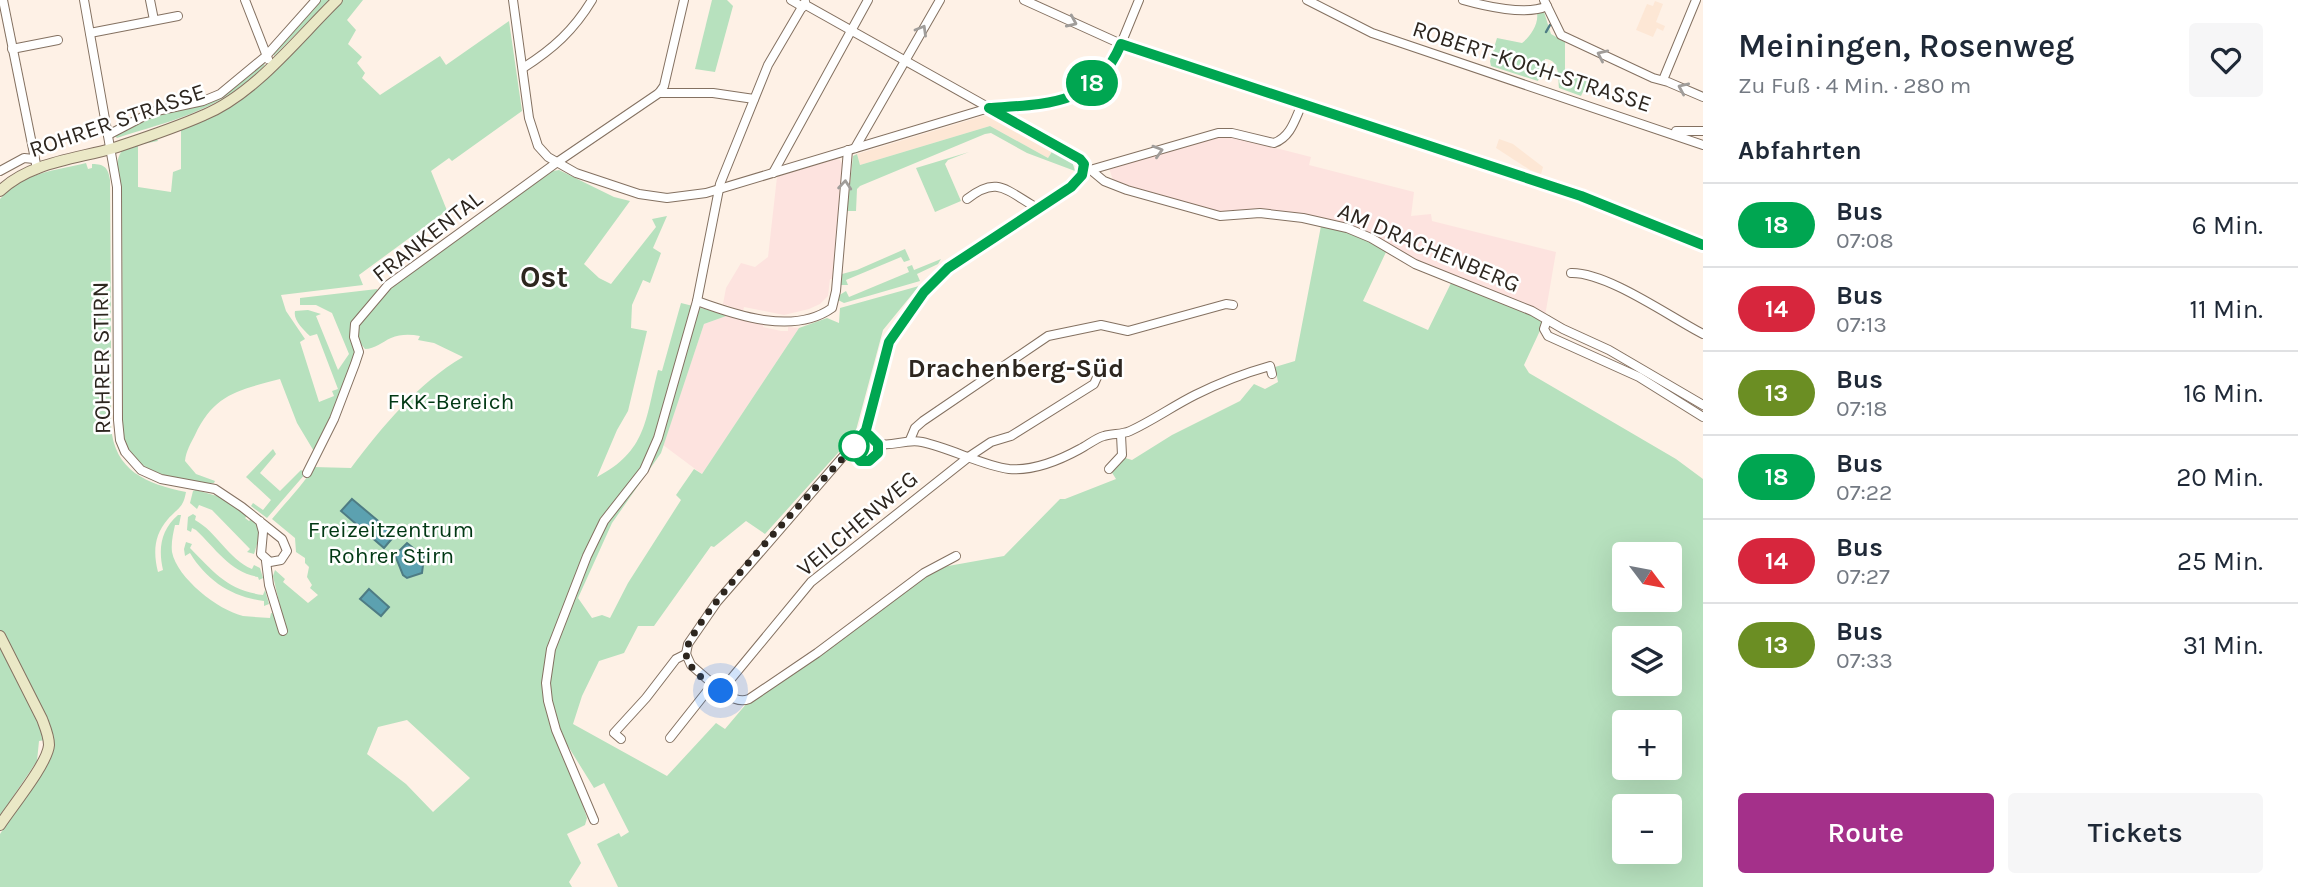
<!DOCTYPE html>
<html lang="de">
<meta charset="utf-8">
<style>
body{margin:0;font-family:Karla,sans-serif;background:#f6f6f7;color:#1f2937;height:100vh;display:flex;flex-direction:column;font-size:26px;white-space:nowrap}
*{box-sizing:border-box;margin:0}
p{font-size:23px;color:#747a83}
.icon{flex:none;width:38px;height:38px;fill:none;stroke:currentColor;stroke-width:2;stroke-linecap:round;stroke-linejoin:round}
.map{position:relative;flex:1;overflow:hidden}
.panel{display:flex;flex-direction:column;background:#fff;width:595px}
.panel>*{flex:none}
.badge{padding:0 14px;border-radius:23px;font-size:24px;line-height:46px}
.needle{width:46px;rotate:122deg}
.fabs{position:absolute;left:1612px;top:542px;display:grid;gap:14px}
.fabs a{display:grid;place-items:center;width:70px;height:70px;border-radius:7px;background:#fff;box-shadow:0 7px 28px #0002;font-size:35px}
.you{position:absolute;width:35px;height:35px;margin:-18px;border:5px solid #fff;border-radius:50%;background:#1a73e8;box-shadow:0 0 0 10px #1a73e833}
.map>.badge{position:absolute;translate:-50% -50%;box-shadow:0 0 0 4px #fff}
h2{padding:0 35px;font-size:26px;line-height:63px}
.round{display:grid;place-items:center;flex:none;width:74px;height:74px;border-radius:7px;background:#f6f6f7}
.overview{display:flex;align-items:center;justify-content:space-between;height:119px;padding:0 35px}
h1{font-size:33px;font-weight:600;line-height:52px}
.action{display:flex;gap:14px;margin-top:auto;padding:14px 35px}
.action a{flex:1;height:80px;border-radius:7px;background:#a4308a;color:#fff;font-size:28px;font-weight:600;line-height:80px;text-align:center}
.action a+a{background:#f6f6f7;color:#1f2937}
ul{padding:0;list-style:none}
li{display:flex;align-items:center;gap:21px;height:84px;padding:0 35px;border-top:2px solid #e0e1e3}
li div{flex:1}
li b{display:block;font-size:26px}
li em{font-style:normal}
li .badge{min-width:77px;font-weight:700;text-align:center}
main{display:flex;flex:1;min-height:0}
.map>svg:first-child{display:block}
.built{fill:#fde7d5}
.education{fill:#fde3df}
.green{fill:#b7e1be;fill-rule:evenodd}
.water{fill:#5ca1b0;stroke:#4e7c84;stroke-width:2}
.lines{fill:none;stroke-linecap:round;stroke-linejoin:round}
.stream{stroke:#4e7c84;stroke-width:2.5}
.minor-casing{stroke:#847161;stroke-width:10}
.secondary-casing{stroke:#847161;stroke-width:12}
.minor{stroke:#fff;stroke-width:8}
.secondary{stroke:#eae8c6;stroke-width:10}
.oneway{stroke:#a09d9a}
.line-casing{stroke:#fff;stroke-width:16}
.line{stroke:#00a651;stroke-width:10}
.walk{stroke:#2d261f;stroke-width:7;stroke-dasharray:0 12.6}
.stop-dot{fill:#fff;stroke:#00a651;stroke-width:3.5}
.labels{text-anchor:middle;stroke-width:5;stroke-linejoin:round;paint-order:stroke}
.street-label{font-size:23px;fill:#2d261f;stroke:#fff}
.park-label{font-size:23px;fill:#013814;stroke:#fff}
.quarter-label{font-size:26px;font-weight:bold;fill:#2d261f;stroke:#fff}
.district-label{font-size:30px;font-weight:bold;fill:#2d261f;stroke:#fff}
</style>
<main>
<div class="map">
<svg width="1703" height="887" viewBox="0 0 1703 887">
<rect width="100%" height="100%" fill="#fef1e6"/>
<g class="built">
<path d="M1655,1L1663,4L1656,22L1665,26L1663,31L1657,28L1653,37L1636,30L1647,4L1653,6Z"/>
<path d="M986,115L1053,150L1048,158L990,126L860,165L857,154Z"/>
<path d="M1499,139L1513,144L1543,167L1541,174L1530,170L1496,148Z"/>
</g>
<g class="education">
<path d="M1225,135L1311,157L1309,165L1414,192L1411,216L1431,214L1432,221L1556,252L1545,316L1435,271L1346,225L1227,214L1186,205L1113,180L1109,168Z"/>
<path d="M836,159L840,160L842,164L843,174L834,279H830L828,296L820,304L809,309L784,315L744,307L743,311L723,304L726,288L741,263L755,267L768,257L777,177Z"/>
<path d="M729,315L765,321L763,327L781,331H788V327L799,328L702,474L663,445L704,324Z"/>
</g>
<g class="green">
<path d="M318,0H330L274,56L273,53Z"/>
<path d="M342,0H363L347,20L356,30L348,44L362,57L357,63L365,73L362,78L380,95L440,56L446,65L509,21L522,111L452,161L449,158L431,171L450,218L447,220L442,214L359,275L363,285L281,295L286,311L305,339L300,342L319,402L334,396L332,391L338,389L317,334L310,336C303,329 293,320 295,311L308,310L321,314L316,316L338,370L349,354L332,313L316,305H300V298L377,289L380,294L350,328C351,337 356,348 355,355C354,377 325,431 315,453L297,423L280,379C239,390 214,394 195,435C191,443 186,451 185,461L196,474L215,481L214,483C205,484 195,482 186,480C158,475 131,467 123,436L122,199C121,184 112,163 122,151L156,138L158,141L138,145V187L171,192L173,172L181,169V129L217,115L239,102Z"/>
<path d="M712,0H727L733,6L715,72L695,69Z"/>
<path d="M1544,12L1551,34L1565,42V70L1588,81L1581,96L1559,88C1558,76 1560,60 1545,59L1538,81L1491,66L1490,61L1497,38L1522,43C1530,37 1539,24 1537,13Z"/>
<path d="M263,63L265,65C222,110 174,120 117,138L114,135L153,114L202,104Z"/>
<path d="M990,126L1048,158L1053,150L1072,161L1075,171L1027,153L991,133L985,134L860,186L857,189L856,211H847L853,156L857,154L860,165Z"/>
<path d="M969,152L948,160L945,164L961,201L935,212L916,168Z"/>
<path d="M86,163L88,169L92,168V164C105,164 108,168 110,180L111,314L101,313V319L111,318V426C114,471 147,484 186,492C183,508 179,507 168,519C154,535 153,552 158,572L163,570C158,548 161,530 178,515H181L179,525H175C173,534 171,543 172,552C177,578 218,610 243,616C251,617 261,617 270,618L271,613L282,615L273,576L275,570L285,579L283,582L308,603L318,595L310,588L312,585L307,577L309,567L305,563V558L296,552L295,538L272,519C285,503 306,482 313,467L351,468C382,427 418,383 463,357L434,343L418,340L420,336C410,334 400,334 391,338C382,342 375,349 365,349L357,339L358,325L390,286L553,171L559,170L614,197L630,201L584,264L599,278L611,284L656,227L652,219L667,216L653,248L661,253L650,283L643,280L632,305L631,328L647,331L628,411L617,430L597,477C647,451 645,420 658,370L662,371L681,303L729,315L704,324L661,453L612,523L578,598L592,618L602,615L610,618L628,583L681,500L676,495L694,469L702,474L799,328L827,318L839,323L840,308L919,286L883,330L855,434L765,534L746,521L714,547L711,546L654,626H638L624,653L599,661L582,696L573,724L667,776L716,723L725,729L747,703L937,568L1004,556L1060,499H1065L1116,479L1111,471L1122,457L1132,460L1172,435L1240,401L1254,384L1265,389L1278,382L1275,367L1295,361L1321,226C1346,230 1365,237 1386,252L1363,301L1428,330L1452,281L1530,313L1544,322L1524,365L1529,373L1676,459L1703,479V887H618L597,844L619,833L621,837L629,832L604,783L594,788L558,730L587,818L585,825L567,834L581,863L569,882L572,887H0V834L51,758L53,739L39,741L37,761L0,816V199C23,172 54,171 86,163ZM1624,555H1670V600H1624ZM1624,639H1670V684H1624ZM407,720L470,778L433,812L406,784L367,754L378,727ZM1624,723H1670V768H1624ZM1624,807H1670V852H1624Z"/>
<path d="M905,249L910,260L904,262L901,257L846,280L848,285H839L842,274L857,270Z"/>
<path d="M941,259L938,264L917,274L920,281L844,303L838,300V296L846,291L849,297L909,272L907,267L912,265L914,270Z"/>
<path d="M273,449L276,454L260,473L280,491L301,470L306,473L267,518L251,506L253,503L263,510L271,500L246,477Z"/>
<path d="M196,490L224,498L248,515L245,518L249,521L252,518C263,527 258,542 254,554L247,552L250,549L212,510L199,505L197,509L190,503L193,491Z"/>
<path d="M193,514L196,516L195,520C217,532 228,559 252,569L254,565L260,568L263,578L259,580L258,577C230,572 216,549 196,530L192,528L191,532L187,530L188,517Z"/>
<path d="M186,542L192,544L190,548C214,572 227,590 263,595L265,590L269,604L264,606V601C232,597 207,581 190,553L185,556L184,549Z"/>
</g>
<g class="water">
<path d="M352,499L395,535L384,548L341,511Z"/>
<path d="M407,543L424,557L422,573L407,578L403,575L395,555Z"/>
<path d="M369,589L389,607L381,616L360,599Z"/>
</g>
<g class="lines">
<path class="stream" d="M1546,32L1550,25"/>
<defs>
<g id="minor">
<path d="M3,0L37,169"/>
<path d="M84,0L117,187L118,420L120,440L125,452L141,470L161,479L215,489L242,507L282,539L287,551L281,560L270,562L261,554L263,532L260,521"/>
<path d="M150,0L154,20"/>
<path d="M245,0L268,59"/>
<path d="M513,0L529,118L538,146L548,157L576,173L639,194L667,198L706,193L989,108L1065,100L1080,93L1102,75L1114,61L1139,0"/>
<path d="M791,0L803,7"/>
<path d="M1024,0L1121,44L1581,196L1703,245"/>
<path d="M1307,0L1372,33L1703,145"/>
<path d="M1463,0C1484,6 1527,16 1547,6"/>
<path d="M1544,0L1561,35L1653,78L1668,82L1703,97"/>
<path d="M90,33L178,16"/>
<path d="M12,49L58,40"/>
<path d="M523,68C553,49 574,30 592,0"/>
<path d="M1663,80L1696,0"/>
<path d="M659,93H713L754,99"/>
<path d="M1676,131H1703"/>
<path d="M108,135L152,112L203,101L220,94L266,56L316,0"/>
<path d="M855,148L940,0"/>
<path d="M1090,170L1218,133H1232L1274,143C1291,137 1295,119 1302,104"/>
<path d="M0,171L24,158L34,159"/>
<path d="M1092,171L1104,181L1127,190L1220,216L1260,213L1303,218L1347,228L1371,238L1415,264L1532,311L1563,329L1609,350L1703,405"/>
<path d="M773,173L868,0"/>
<path d="M967,199C995,177 1004,188 1032,205L1036,210"/>
<path d="M1571,273C1607,272 1670,317 1703,334"/>
<path d="M697,301C738,316 794,335 832,308L836,291L848,150"/>
<path d="M1547,320L1544,329L1548,336L1639,377L1703,417"/>
<path d="M866,430C880,457 899,437 922,442C950,448 984,466 1009,469C1033,471 1060,460 1080,449C1088,445 1096,438 1104,436C1113,433 1121,435 1130,431C1152,421 1173,406 1195,395C1219,383 1245,373 1270,366L1272,374"/>
<path d="M910,440L915,428L923,421L1048,336L1101,325L1128,331L1226,304L1233,305"/>
<path d="M851,449L857,459L866,462L876,456L878,444"/>
<path d="M1109,469L1122,455L1121,435"/>
<path d="M307,473L334,419L355,364L359,352L354,337L355,324L388,285L556,163L659,93L664,86L684,0"/>
<path d="M266,561L269,585L283,631"/>
<path d="M686,654L688,644L717,602L866,430L889,342L924,292L948,268L1071,187L1081,175L1084,164L1077,157L804,4"/>
<path d="M686,654L691,665L721,691L811,582L970,456L991,442L1011,436L1094,384L1098,375"/>
<path d="M721,691C730,697 739,703 749,699L817,653L924,573L956,556"/>
<path d="M670,738L712,685"/>
<path d="M621,739L614,733L646,698L676,659L686,654"/>
<path d="M594,820L556,730L548,701L546,683L551,649L587,556L604,521L644,470L658,438L697,301L720,184L768,65L805,2"/>
</g>
<g id="secondary">
<path d="M0,191C30,162 76,159 114,148C144,138 175,128 204,115C255,94 298,38 337,0"/>
<path d="M0,636L42,719C45,727 49,736 49,745C48,763 11,808 0,825"/>
</g>
</defs>
<use href="#minor" class="minor-casing"/>
<use href="#secondary" class="secondary-casing"/>
<use href="#minor" class="minor"/>
<use href="#secondary" class="secondary"/>
</g>
<defs><path id="oneway-chevron" d="M-2-3.5L2.5 0L-2 3.5" fill="none" stroke-width="1.6" stroke-linecap="round" stroke-linejoin="round" transform="scale(1.75)"/></defs>
<g class="oneway">
<use href="#oneway-chevron" transform="translate(1072 22) rotate(24)"/>
<use href="#oneway-chevron" transform="translate(922 30) rotate(-60)"/>
<use href="#oneway-chevron" transform="translate(1602 55) rotate(-155)"/>
<use href="#oneway-chevron" transform="translate(1683 88) rotate(-156)"/>
<use href="#oneway-chevron" transform="translate(1158 151) rotate(-17)"/>
<use href="#oneway-chevron" transform="translate(845 185) rotate(-85)"/>
</g>
<g class="lines">
<defs>
<path id="line" d="M869,435L878,444V453L869,461H860L851,449L866,430L889,342L924,292L948,268L1071,187L1082,175L1084,164L1080,159L989,108C1047,104 1095,106 1121,44L1581,196L1703,245"/>
</defs>
<use href="#line" class="line-casing"/>
<use href="#line" class="line"/>
<path class="walk" d="M721,691C709,684 687,669 686,653C686,623 827,476 854,446"/>
</g>
<circle class="stop-dot" cx="854" cy="446" r="14"/>
<g class="labels">
<g class="street-label">
<text transform="translate(1532 66) rotate(18)" y="8">ROBERT-KOCH-STRASSE</text>
<text transform="translate(117 120) rotate(-19)" y="8">ROHRER STRASSE</text>
<text transform="translate(427 236) rotate(-38)" y="8">FRANKENTAL</text>
<text transform="translate(1429 247) rotate(23)" y="8">AM DRACHENBERG</text>
<text transform="translate(101 358) rotate(-91)" y="8">ROHRER STIRN</text>
<text transform="translate(857 523) rotate(-40)" y="8">VEILCHENWEG</text>
</g>
<g class="park-label">
<text x="451" y="409">FKK-Bereich</text>
<text x="391" y="537">Freizeitzentrum<tspan x="391" dy="26">Rohrer Stirn</tspan></text>
</g>
<g class="quarter-label">
<text x="1016" y="377">Drachenberg-Süd</text>
</g>
<g class="district-label">
<text x="544" y="287">Ost</text>
</g>
</g>
</svg>
<div class="fabs">
<a><svg class="needle" viewBox="-14 -14 28 28"><path d="M0-13l5 13h-10z" fill="#e53935"/><path d="M0 13l5-13h-10z" fill="#747a83"/></svg></a>
<a><svg class="icon" aria-label="layers" viewBox="0 0 24 24"><path d="M12 4l9 5-9 5-9-5zM3 14l9 5 9-5"/></svg></a>
<a>+</a>
<a>−</a>
</div>
<div class="you" style="left:721px;top:691px"></div>
<b class="badge" style="left:1092px;top:83px;background:#00a651;color:#fff">18</b>
</div>
<section class="panel">
<div class="overview"><div><h1>Meiningen, Rosenweg</h1><p>Zu Fuß · 4 Min. · 280 m</p></div><a class="round"><svg class="icon" aria-label="heart" viewBox="0 0 24 24"><path d="M12 20l-8-8c-3-5 5-10 8-4 3-6 11-1 8 4z"/></svg></a></div>
<h2>Abfahrten</h2>
<ul>
<li><span class="badge" style="background:#00a651;color:#fff">18</span><div><b>Bus</b><p>07:08</p></div><em>6 Min.</em></li>
<li><span class="badge" style="background:#d7263d;color:#fff">14</span><div><b>Bus</b><p>07:13</p></div><em>11 Min.</em></li>
<li><span class="badge" style="background:#6b8e23;color:#fff">13</span><div><b>Bus</b><p>07:18</p></div><em>16 Min.</em></li>
<li><span class="badge" style="background:#00a651;color:#fff">18</span><div><b>Bus</b><p>07:22</p></div><em>20 Min.</em></li>
<li><span class="badge" style="background:#d7263d;color:#fff">14</span><div><b>Bus</b><p>07:27</p></div><em>25 Min.</em></li>
<li><span class="badge" style="background:#6b8e23;color:#fff">13</span><div><b>Bus</b><p>07:33</p></div><em>31 Min.</em></li>
</ul>
<div class="action"><a>Route</a><a>Tickets</a></div>
</section>
</main>
